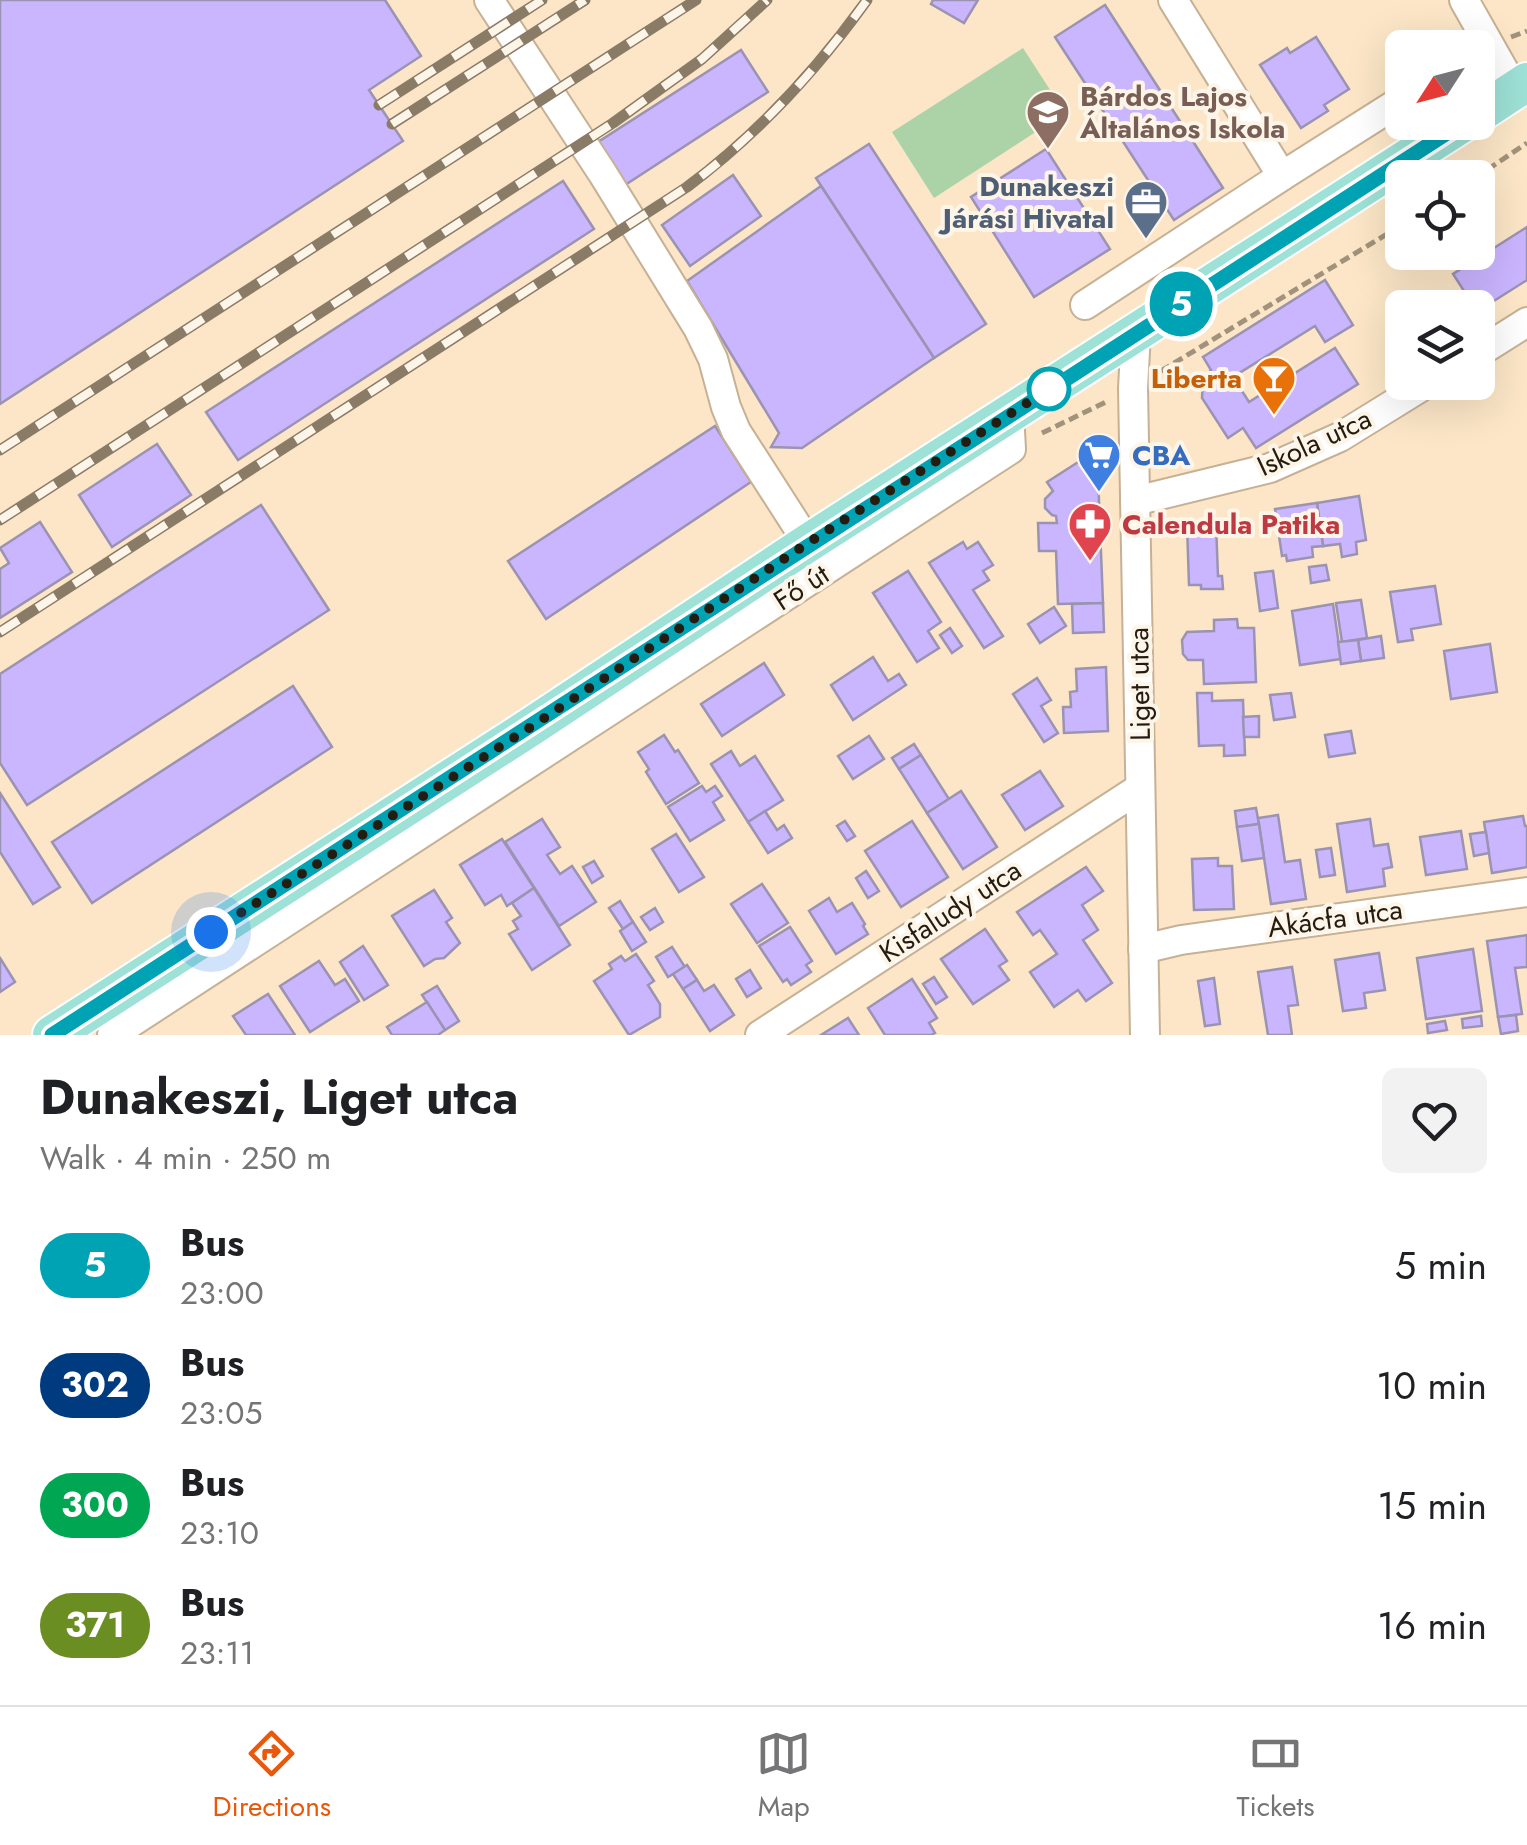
<!DOCTYPE html>
<meta charset="utf-8">
<style>
body{margin:0;font-family:Jost,sans-serif;background:#f2f2f2;color:#202124;height:100vh;display:flex;flex-direction:column;font-size:38px;white-space:nowrap}
*{box-sizing:border-box;margin:0}
p{font-size:32px;color:#757577}
.icon{flex:none;width:55px;height:55px;fill:none;stroke:currentColor;stroke-width:2;stroke-linecap:round;stroke-linejoin:round}
.map{position:relative;height:1035px;overflow:hidden}
.drawer{display:flex;flex-direction:column;background:#fff;flex:1}
.drawer>*{flex:none}
.badge{padding:0 20px;border-radius:32px;font-size:35px;line-height:65px}
.needle{width:65px;rotate:234deg}
.tools{position:absolute;left:1385px;top:30px;display:grid;gap:20px}
.tools a{display:grid;place-items:center;width:110px;height:110px;border-radius:15px;background:#fff;box-shadow:0 10px 40px #0002;font-size:50px}
.you{position:absolute;width:50px;height:50px;margin:-25px;border:8px solid #fff;border-radius:50%;background:#1a73e8;box-shadow:0 0 0 15px #1a73e833}
.map>.badge{position:absolute;translate:-50% -50%;box-shadow:0 0 0 5px #fff}
.round{display:grid;place-items:center;flex:none;width:105px;height:105px;border-radius:15px;background:#f2f2f2}
.head{display:flex;align-items:center;justify-content:space-between;height:170px;padding:0 40px}
h1{font-size:48px;font-weight:700;line-height:75px}
ul{padding:0;list-style:none}
li{display:flex;align-items:center;gap:30px;height:120px;padding:0 40px}
li div{flex:1}
li b{display:block;font-size:38px}
li em{font-style:normal}
li .badge{min-width:110px;font-weight:700;text-align:center}
.dock{display:flex;justify-content:space-around;align-items:center;height:140px;border-top:2px solid #e0e0e0;background:#fff;font-size:28px;color:#757577}
.dock a{display:grid;justify-items:center;gap:5px}
.dock .active{color:#ea580c}
.map>svg:first-child{display:block}
.green{fill:#acd3a7}
.building{fill:#cab5ff;stroke:#9b93b2;stroke-width:2.5}
.lines{fill:none;stroke-linecap:round;stroke-linejoin:round}
.minor-casing{stroke:#c7b195;stroke-width:32}
.major-casing{stroke:#fff;stroke-width:42}
.path{stroke:#a2927b;stroke-width:5;stroke-dasharray:10 5;stroke-linecap:butt}
.minor{stroke:#fff;stroke-width:28}
.major{stroke:#9ee1d6;stroke-width:38}
.rail-casing{stroke:#8a7b67;stroke-width:11}
.rail{stroke:#fef5e9;stroke-width:8;stroke-dasharray:22;stroke-linecap:butt}
.line-casing{stroke:#fff;stroke-width:22}
.line{stroke:#00a3b4;stroke-width:15}
.walk{stroke:#241c11;stroke-width:10;stroke-dasharray:0 18}
.stop-dot{fill:#fff;stroke:#00a3b4;stroke-width:5}
.labels{text-anchor:middle;stroke-width:8;stroke-linejoin:round;paint-order:stroke}
.education-label{font-size:28px;font-weight:bold;fill:#785e54;stroke:#fef5e9;text-anchor:start}
.service-label{font-size:28px;font-weight:bold;fill:#4e5e75;stroke:#fef5e9;text-anchor:end}
.food-label{font-size:28px;font-weight:bold;fill:#c56008;stroke:#fef5e9;text-anchor:end}
.street-label{font-size:28px;fill:#241c11;stroke:#fef5e9}
.shop-label{font-size:28px;font-weight:bold;fill:#366cbe;stroke:#fef5e9;text-anchor:start}
.health-label{font-size:28px;font-weight:bold;fill:#be3a42;stroke:#fef5e9;text-anchor:start}
</style>
<div class="map">
<svg width="1527" height="1035" viewBox="0 0 1527 1035">
<rect width="100%" height="100%" fill="#fce6c7"/>
<path class="green" d="M1023,48L1065,113L934,198L892,132Z"/>
<g class="building">
<path d="M0,0H385L421,56L369,90L403,141L0,404Z"/>
<path d="M933,0H978L964,23L931,4Z"/>
<path d="M1105,5L1223,188L1174,220L1055,37Z"/>
<path d="M1316,37L1349,89L1324,105L1328,111L1301,128L1260,65L1287,48L1290,53Z"/>
<path d="M741,50L768,92L622,187L595,144Z"/>
<path d="M869,144L986,324L934,358L816,178Z"/>
<path d="M1046,149L1110,249L1034,297L971,197Z"/>
<path d="M733,175L761,216L690,266L662,225Z"/>
<path d="M563,181L594,229L238,460L206,412Z"/>
<path d="M821,186L934,358L802,448L771,447L779,433L687,281Z"/>
<path d="M1527,227V280L1478,311V308H1475L1453,274Z"/>
<path d="M1325,280L1353,325L1325,342L1315,326L1233,377L1249,402L1335,348L1358,384L1256,448L1243,428L1228,438L1202,398L1203,379L1211,370L1203,357Z"/>
<path d="M715,426L751,482L546,619L508,561Z"/>
<path d="M157,444L191,495L112,547L79,495Z"/>
<path d="M1097,450L1103,603L1058,604L1056,551H1039L1038,523H1057L1056,516L1052,515L1045,508V499L1053,491L1047,482Z"/>
<path d="M1359,496L1366,540L1356,542L1357,554L1342,557L1340,544L1323,546L1317,503Z"/>
<path d="M1317,503L1323,546L1312,547L1313,557L1287,561L1286,555L1282,556L1275,509Z"/>
<path d="M261,505L329,610L27,805L0,763V674Z"/>
<path d="M40,522L72,572L0,618V569L9,563L0,548Z"/>
<path d="M1216,524L1218,576H1222L1223,589H1201V585H1189L1187,525Z"/>
<path d="M963,542L967,549L978,542L993,565L983,571L989,580L973,590L1003,636L984,648L929,563Z"/>
<path d="M1326,565L1329,580L1311,583L1309,567Z"/>
<path d="M908,571L941,622L928,631L939,648L917,662L873,593Z"/>
<path d="M1273,571L1278,608L1260,611L1255,573Z"/>
<path d="M1435,586L1441,624L1411,629L1413,640L1398,642L1390,592Z"/>
<path d="M1361,600L1367,638L1342,642L1336,603Z"/>
<path d="M1103,603L1104,632L1073,633L1072,604Z"/>
<path d="M1333,604L1341,659L1300,665L1292,611Z"/>
<path d="M1054,607L1066,626L1040,643L1028,624Z"/>
<path d="M1237,619L1238,628H1254L1256,682L1204,684L1203,660H1188L1183,654L1182,640L1187,632L1214,631V620Z"/>
<path d="M950,628L962,646L952,653L940,635Z"/>
<path d="M1381,636L1384,658L1361,661L1358,640Z"/>
<path d="M1358,640L1361,661L1341,664L1338,642Z"/>
<path d="M1490,644L1497,692L1451,699L1444,651Z"/>
<path d="M873,657L888,681L899,674L906,685L853,720L831,685Z"/>
<path d="M764,663L784,695L722,736L701,704Z"/>
<path d="M1106,667L1108,731L1064,733L1063,707H1071L1070,692L1077,691L1076,669Z"/>
<path d="M1037,678L1051,700L1041,706L1058,733L1044,742L1013,694Z"/>
<path d="M293,686L332,747L92,903L52,842Z"/>
<path d="M1197,693H1212V701L1243,700L1245,755L1224,756V745L1199,746Z"/>
<path d="M1291,693L1295,717L1274,720L1270,695Z"/>
<path d="M1259,716V737H1244L1243,717Z"/>
<path d="M1351,731L1355,753L1329,757L1325,735Z"/>
<path d="M664,735L675,752L678,750L699,783L666,804L646,772L649,769L638,752Z"/>
<path d="M869,736L884,759L853,779L838,756Z"/>
<path d="M914,744L921,755L899,769L892,758Z"/>
<path d="M731,751L740,766L755,756L783,800L748,822L711,764Z"/>
<path d="M921,755L949,799L927,813L899,769Z"/>
<path d="M1040,771L1063,806L1025,830L1002,795Z"/>
<path d="M702,786L706,792L715,786L722,796L713,802L724,820L690,841L668,807Z"/>
<path d="M961,791L997,847L963,869L927,813Z"/>
<path d="M0,793L60,887L33,904L0,852Z"/>
<path d="M1256,808L1259,824L1237,827L1235,811Z"/>
<path d="M765,811L777,830L784,825L792,838L768,853L748,822Z"/>
<path d="M1278,815L1285,862L1300,860L1306,899L1271,904L1258,818Z"/>
<path d="M1523,816L1525,826H1527V867L1492,873L1484,822Z"/>
<path d="M542,819L560,847L547,855L560,874L572,866L596,902L559,926L505,842Z"/>
<path d="M1370,819L1374,846L1388,844L1392,867L1383,869L1385,886L1347,892L1337,824Z"/>
<path d="M845,821L855,836L847,841L837,826Z"/>
<path d="M912,821L948,877L901,907L865,851Z"/>
<path d="M1259,824L1264,858L1242,861L1237,827Z"/>
<path d="M1461,831L1467,869L1426,875L1420,837Z"/>
<path d="M1486,832L1489,853L1474,856L1470,834Z"/>
<path d="M676,834L704,877L679,892L652,849Z"/>
<path d="M502,839L534,888L507,906L501,895L485,905L460,865Z"/>
<path d="M1331,848L1335,875L1320,877L1316,850Z"/>
<path d="M1218,858V866H1232L1234,909L1194,910L1192,859Z"/>
<path d="M594,861L603,876L592,883L583,867Z"/>
<path d="M1086,867L1103,891L1082,905L1098,930L1083,940L1112,983L1086,1001L1078,990L1054,1007L1030,972L1057,954L1040,930L1033,935L1017,912Z"/>
<path d="M866,871L879,891L868,898L856,878Z"/>
<path d="M762,884L788,923L757,943L731,904Z"/>
<path d="M534,888L570,945L532,970L509,934L518,929L513,921L521,916L512,903Z"/>
<path d="M434,890L452,918L446,922L460,943L444,958L435,959L424,966L392,916Z"/>
<path d="M829,898L837,912L852,903L865,924L863,926L868,934L836,954L809,911Z"/>
<path d="M620,901L633,922L623,929L609,908Z"/>
<path d="M655,908L663,922L650,930L641,917Z"/>
<path d="M633,922L646,942L632,951L620,931Z"/>
<path d="M790,927L812,961L806,965L811,972L791,985L787,979L783,982L759,946Z"/>
<path d="M985,929L1007,961L999,966L1009,980L973,1004L941,959Z"/>
<path d="M1527,935V967L1515,968L1522,1014L1498,1017L1487,941Z"/>
<path d="M363,946L388,985L364,1000L340,962Z"/>
<path d="M672,947L685,967L668,977L656,957Z"/>
<path d="M1473,949L1482,1011L1426,1019L1417,958Z"/>
<path d="M1379,953L1385,990L1364,993L1366,1008L1343,1011L1335,960Z"/>
<path d="M636,954L654,981L648,985L660,1004V1017L629,1035L594,981L612,969L609,964L621,956L625,961Z"/>
<path d="M0,958L15,982L0,992Z"/>
<path d="M319,961L335,985L345,979L359,1001L310,1032L280,986Z"/>
<path d="M687,965L697,980L683,989L673,974Z"/>
<path d="M1292,967L1298,1005L1288,1006L1292,1035H1268L1258,972Z"/>
<path d="M750,970L761,988L747,997L736,979Z"/>
<path d="M934,977L947,997L936,1004L923,984Z"/>
<path d="M1214,978L1220,1024L1205,1026L1198,981Z"/>
<path d="M912,979L937,1018L929,1023L935,1033L931,1035H885L868,1008Z"/>
<path d="M697,980L704,991L714,985L734,1015L710,1031L683,989Z"/>
<path d="M437,986L459,1021L445,1030L422,995Z"/>
<path d="M268,994L295,1035H246L233,1016Z"/>
<path d="M427,1002L445,1030L438,1035H392L387,1027Z"/>
<path d="M1516,1015L1518,1031L1501,1034L1498,1017Z"/>
<path d="M1481,1016L1482,1026L1463,1028L1462,1019Z"/>
<path d="M848,1018L859,1035H821Z"/>
<path d="M1445,1021L1447,1030L1428,1033L1427,1024Z"/>
</g>
<g class="lines">
<defs>
<g id="minor">
<path d="M489,0L603,174L698,328L713,359L726,407L736,431L808,543"/>
<path d="M1173,0L1282,176L1402,100"/>
<path d="M1464,0L1515,90"/>
<path d="M1085,305L1282,176"/>
<path d="M1136,333L1133,388L1145,1035"/>
<path d="M1478,353L1527,322"/>
<path d="M1135,501L1270,468L1340,437L1429,382"/>
<path d="M1143,949L1181,940L1527,892"/>
<path d="M112,1035L1011,449L1009,414"/>
<path d="M760,1035L1140,788"/>
</g>
<g id="major">
<path d="M1478,114L1527,82"/>
<path d="M52,1035L529,728L808,543L1464,122"/>
</g>
</defs>
<use href="#minor" class="minor-casing"/>
<use href="#major" class="major-casing"/>
<g class="path">
<path d="M1511,37L1527,31"/>
<path d="M1475,178L1527,143"/>
<path d="M1161,371L1402,225"/>
<path d="M1042,433L1108,401"/>
</g>
<use href="#minor" class="minor"/>
<use href="#major" class="major"/>
<defs>
<g id="rail">
<path d="M379,105L542,0"/>
<path d="M392,124L585,0"/>
<path d="M0,450L696,0"/>
<path d="M0,520L613,123L702,59L767,0"/>
<path d="M0,632L687,187C758,134 816,71 867,0"/>
</g>
</defs>
<use href="#rail" class="rail-casing"/>
<use href="#rail" class="rail"/>
</g>
<g class="lines">
<defs>
<path id="line" d="M52,1035C522,731 991,424 1464,122"/>
</defs>
<use href="#line" class="line-casing"/>
<use href="#line" class="line"/>
<path class="walk" d="M211,932L529,728L808,543L1049,389"/>
</g>
<defs>
<symbol id="school-pin" viewBox="-11 -11 22 30"><path d="M0 17L-7.5 6A9.5 9.5 0 1 1 7.5 6Z" fill="#8d6e63" stroke="#fef5e9"/><path d="M0-5L7-2L0 1L-7-2ZM-4 1L0 2.5L4 1V4Q0 6-4 4Z" fill="#fff"/></symbol>
<symbol id="office-pin" viewBox="-11 -11 22 30"><path d="M0 17L-7.5 6A9.5 9.5 0 1 1 7.5 6Z" fill="#5c6f8a" stroke="#fef5e9"/><path d="M-6-3h4V-5.5h4V-3h4V5H-6ZM-1-4.5V-3h2v-1.5ZM-6 0V1H6V0Z" fill="#fff"/></symbol>
<symbol id="bar-pin" viewBox="-11 -11 22 30"><path d="M0 17L-7.5 6A9.5 9.5 0 1 1 7.5 6Z" fill="#e8710a" stroke="#fef5e9"/><path d="M-6-5H6L.8 .8V4.5H3.5V6h-7V4.5H-.8V.8Z" fill="#fff"/></symbol>
<symbol id="supermarket-pin" viewBox="-11 -11 22 30"><path d="M0 17L-7.5 6A9.5 9.5 0 1 1 7.5 6Z" fill="#3f7fe0" stroke="#fef5e9"/><path d="M-6-5.5h2.5l.6 2H6L4.5 2H-2.5L-4.4-4H-6ZM-1.5 3.2a1.3 1.3 0 1 0 .1 0ZM3 3.2a1.3 1.3 0 1 0 .1 0Z" fill="#fff"/></symbol>
<symbol id="pharmacy-pin" viewBox="-11 -11 22 30"><path d="M0 17L-7.5 6A9.5 9.5 0 1 1 7.5 6Z" fill="#e0444e" stroke="#fef5e9"/><path d="M-2-6h4v4h4v4h-4v4h-4v-4h-4v-4h4Z" fill="#fff"/></symbol>
</defs>
<g fill-rule="evenodd">
<use href="#school-pin" x="1023" y="87" width="50" height="68"/>
<use href="#office-pin" x="1121" y="177" width="50" height="68"/>
<use href="#bar-pin" x="1249" y="353" width="50" height="68"/>
<use href="#supermarket-pin" x="1074" y="430" width="50" height="68"/>
<use href="#pharmacy-pin" x="1065" y="499" width="50" height="68"/>
</g>
<circle class="stop-dot" cx="1049" cy="389" r="20"/>
<g class="labels">
<g class="education-label">
<text x="1080" y="106">Bárdos Lajos<tspan x="1080" dy="32">Általános Iskola</tspan></text>
</g>
<g class="service-label">
<text x="1114" y="196">Dunakeszi<tspan x="1114" dy="32">Járási Hivatal</tspan></text>
</g>
<g class="food-label">
<text x="1242" y="388">Liberta</text>
</g>
<g class="street-label">
<text transform="translate(1314 442) rotate(-25)" y="10">Iskola utca</text>
<text transform="translate(801 587) rotate(-33)" y="10">Fő út</text>
<text transform="translate(1139 684) rotate(-91)" y="10">Liget utca</text>
<text transform="translate(950 911) rotate(-33)" y="10">Kisfaludy utca</text>
<text transform="translate(1335 918) rotate(-8)" y="10">Akácfa utca</text>
</g>
<g class="shop-label">
<text x="1132" y="465">CBA</text>
</g>
<g class="health-label">
<text x="1122" y="534">Calendula Patika</text>
</g>
</g>
</svg>
<div class="tools">
<a><svg class="needle" viewBox="-14 -14 28 28"><path d="M0-13l5 13h-10z" fill="#e53935"/><path d="M0 13l5-13h-10z" fill="#757577"/></svg></a>
<a><svg class="icon" aria-label="locate" viewBox="0 0 24 24"><circle cx="12" cy="12" r="6"/><path d="M12 2v4M12 18v4M2 12h4M18 12h4"/></svg></a>
<a><svg class="icon" aria-label="layers" viewBox="0 0 24 24"><path d="M12 4l9 5-9 5-9-5zM3 14l9 5 9-5"/></svg></a>
</div>
<div class="you" style="left:211px;top:932px"></div>
<b class="badge" style="left:1181px;top:304px;background:#00a3b4;color:#fff">5</b>
</div>
<section class="drawer">
<div class="head"><div><h1>Dunakeszi, Liget utca</h1><p>Walk · 4 min · 250 m</p></div><a class="round"><svg class="icon" aria-label="heart" viewBox="0 0 24 24"><path d="M12 20l-8-8c-3-5 5-10 8-4 3-6 11-1 8 4z"/></svg></a></div>
<ul>
<li><span class="badge" style="background:#00a3b4;color:#fff">5</span><div><b>Bus</b><p>23:00</p></div><em>5 min</em></li>
<li><span class="badge" style="background:#003b80;color:#fff">302</span><div><b>Bus</b><p>23:05</p></div><em>10 min</em></li>
<li><span class="badge" style="background:#00a651;color:#fff">300</span><div><b>Bus</b><p>23:10</p></div><em>15 min</em></li>
<li><span class="badge" style="background:#6b8e23;color:#fff">371</span><div><b>Bus</b><p>23:11</p></div><em>16 min</em></li>
</ul>
</section>
<nav class="dock">
<a class="active"><svg class="icon" aria-label="directions" viewBox="0 0 24 24"><path d="M12 3l9 9-9 9-9-9zM9 14v-3h6M13 9l2 2-2 2"/></svg>Directions</a>
<a><svg class="icon" aria-label="map" viewBox="0 0 24 24"><path d="M3 6l6-2 6 2 6-2v14l-6 2-6-2-6 2zM9 4v14M15 6v14"/></svg>Map</a>
<a><svg class="icon" aria-label="tickets" viewBox="0 0 24 24"><path d="M3 7h18v10H3zM15 7v10"/></svg>Tickets</a>
</nav>
